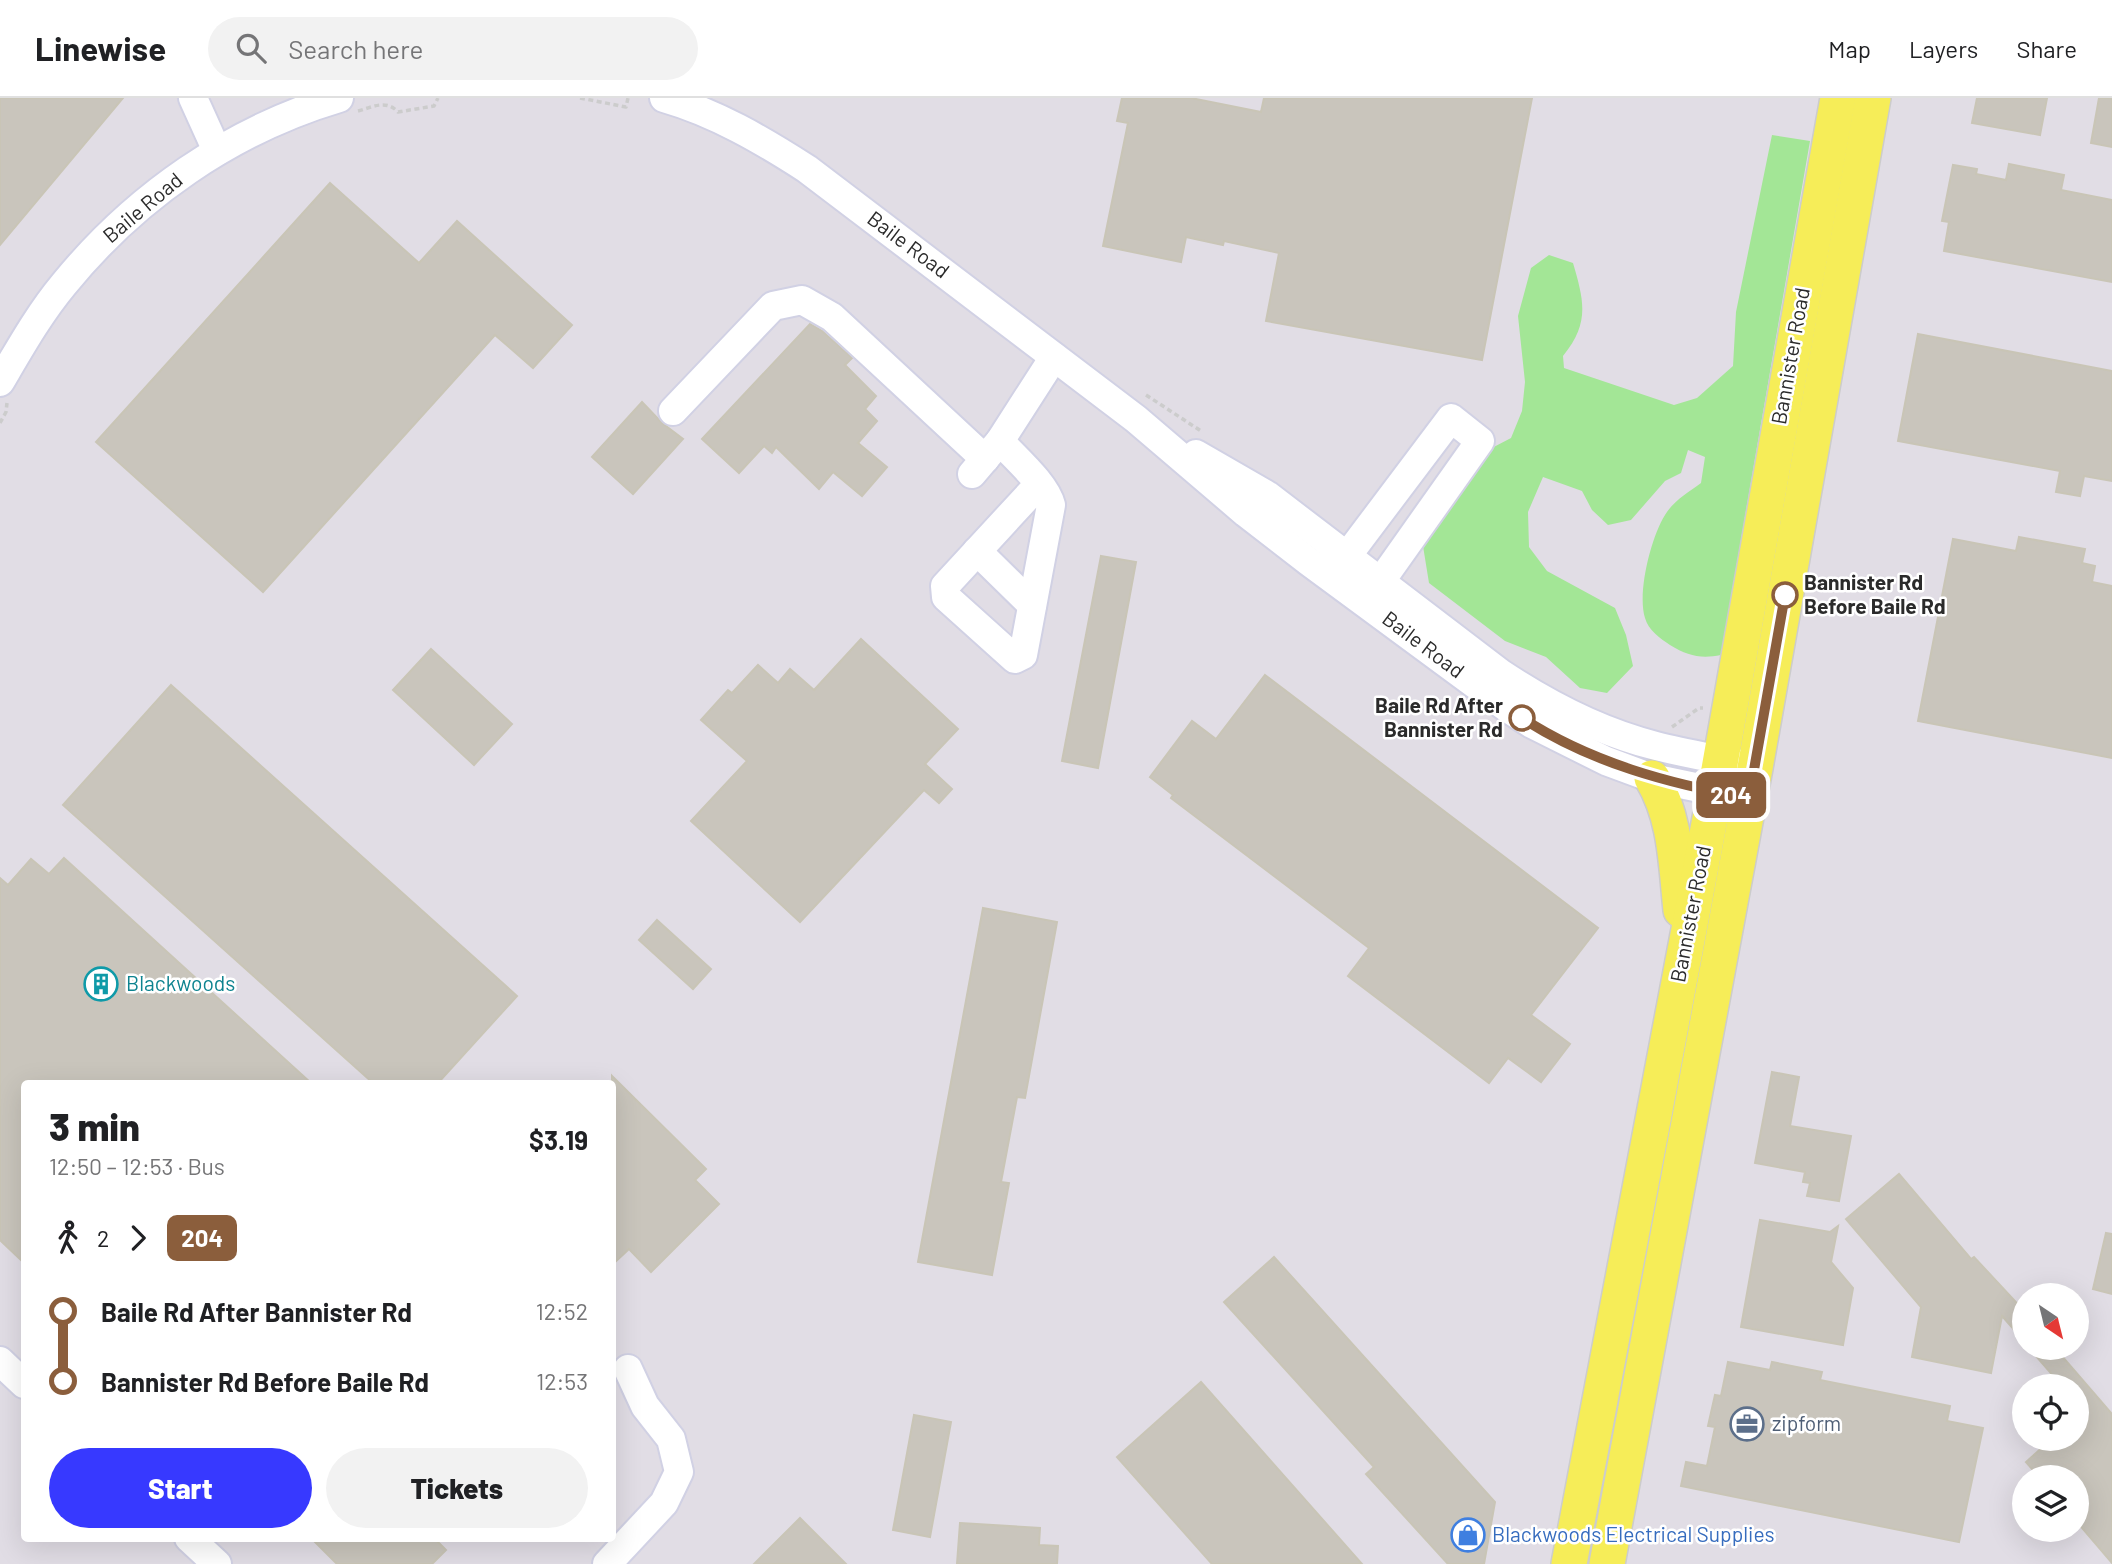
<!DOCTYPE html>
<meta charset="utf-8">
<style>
body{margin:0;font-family:Barlow,sans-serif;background:#f2f2f2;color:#202124;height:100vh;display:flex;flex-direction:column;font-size:26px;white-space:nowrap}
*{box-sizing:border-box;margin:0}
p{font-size:23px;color:#757577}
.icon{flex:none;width:38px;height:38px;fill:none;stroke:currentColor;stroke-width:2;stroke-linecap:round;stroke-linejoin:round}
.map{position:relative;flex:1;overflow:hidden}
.panel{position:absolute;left:21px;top:982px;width:595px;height:462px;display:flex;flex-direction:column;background:#fff;border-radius:7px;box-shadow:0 7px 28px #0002}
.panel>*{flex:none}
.badge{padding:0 14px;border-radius:10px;font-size:24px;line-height:46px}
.needle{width:46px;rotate:145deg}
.tools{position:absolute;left:2012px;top:1185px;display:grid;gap:14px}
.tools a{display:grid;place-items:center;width:77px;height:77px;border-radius:50%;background:#fff;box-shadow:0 7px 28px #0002;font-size:35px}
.map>.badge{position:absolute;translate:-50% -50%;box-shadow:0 0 0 4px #fff}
.legs{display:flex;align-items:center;gap:10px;height:77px;padding:0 28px;font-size:23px}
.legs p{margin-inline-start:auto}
.overview{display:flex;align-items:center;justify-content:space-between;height:119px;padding:0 28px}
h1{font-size:38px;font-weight:800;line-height:52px}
.primary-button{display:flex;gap:14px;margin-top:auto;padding:14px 28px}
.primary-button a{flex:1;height:80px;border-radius:42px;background:#3739ff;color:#fff;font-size:28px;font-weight:800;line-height:80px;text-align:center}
.primary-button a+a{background:#f2f2f2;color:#202124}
ul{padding:0 28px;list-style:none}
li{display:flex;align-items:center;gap:24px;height:70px;font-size:26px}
li i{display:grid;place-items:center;width:10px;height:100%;margin:0 9px;background:currentColor}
li i::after{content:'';width:18px;height:18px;margin:-9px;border:5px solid;border-radius:50%;background:#fff}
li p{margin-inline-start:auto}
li:first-child i{background:linear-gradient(#0000 50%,currentColor 0)}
li:last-child i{background:linear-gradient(currentColor 50%,#0000 0)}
header{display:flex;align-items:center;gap:42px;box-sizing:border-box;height:98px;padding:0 35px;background:#fff;border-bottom:2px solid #e0e0e0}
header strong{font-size:33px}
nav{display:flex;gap:38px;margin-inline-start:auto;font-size:24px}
.search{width:490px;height:63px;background:#f2f2f2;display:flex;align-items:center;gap:18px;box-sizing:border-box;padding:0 24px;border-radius:38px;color:#757577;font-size:26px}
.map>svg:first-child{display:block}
.industrial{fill:#e1dde5;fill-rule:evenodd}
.green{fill:#a3e696}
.building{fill:#c9c5bc;stroke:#c9c5b6;stroke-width:2}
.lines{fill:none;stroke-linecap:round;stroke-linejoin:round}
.minor-casing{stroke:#d1d1e4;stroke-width:32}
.major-casing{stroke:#ccc;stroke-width:38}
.path{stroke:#ccc;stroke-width:3.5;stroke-dasharray:5 3.5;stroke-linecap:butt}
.minor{stroke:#fff;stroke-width:28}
.major{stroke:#f6ed58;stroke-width:35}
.line-1-casing{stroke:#fff;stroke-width:16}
.line-1{stroke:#8b5e3c;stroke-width:10}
.stop-1-dot{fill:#fff;stroke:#8b5e3c;stroke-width:3.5}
.labels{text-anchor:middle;stroke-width:5;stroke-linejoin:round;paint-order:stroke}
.street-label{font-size:21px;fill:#2b2b2b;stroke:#fff}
.stop-label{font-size:21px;font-weight:bold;fill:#2b2b2b;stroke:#fff;text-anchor:start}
.culture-label{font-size:21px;fill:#0d838f;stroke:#fff;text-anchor:start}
.service-label{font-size:21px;fill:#4e5e75;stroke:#fff;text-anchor:start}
.shop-label{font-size:21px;fill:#366cbe;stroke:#fff;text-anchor:start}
</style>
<header>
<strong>Linewise</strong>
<div class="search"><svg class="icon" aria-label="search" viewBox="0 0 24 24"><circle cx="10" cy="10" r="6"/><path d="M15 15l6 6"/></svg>Search here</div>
<nav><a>Map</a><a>Layers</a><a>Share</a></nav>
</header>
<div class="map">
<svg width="2112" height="1466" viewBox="0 0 2112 1466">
<rect width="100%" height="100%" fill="#ede9dc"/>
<path class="industrial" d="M0,0H2112V1466H0ZM24,985H612V1440H24ZM2025,1197H2077V1250H2025ZM2025,1288H2077V1340H2025ZM2025,1379H2077V1432H2025Z"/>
<path class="green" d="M1772,37L1810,43L1721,557C1701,561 1688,558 1670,547C1661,541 1648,532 1645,520C1637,495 1651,439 1665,417C1673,403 1689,394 1701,385L1705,359L1688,352L1681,375L1665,383L1631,422L1608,427L1592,412L1582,393L1543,379L1528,414L1529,449L1547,473L1615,510L1626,537L1633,568L1607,595L1580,590L1546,559L1505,543L1429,485L1423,448L1436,415L1488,352L1511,340L1522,313L1525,284L1518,218L1531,170L1549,157L1573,165C1584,203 1590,225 1563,258L1564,270L1674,307L1697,300L1733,268L1736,214Z"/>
<g class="building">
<path d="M0,0H123L0,147Z"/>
<path d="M1122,0H1191L1261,14L1264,0H1532L1482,262L1266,223L1279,155L1224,143L1223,147L1186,139L1181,164L1103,148L1128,25L1117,23Z"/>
<path d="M1977,0H2047L2040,37L1972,25Z"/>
<path d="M2099,0H2112V49L2091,45Z"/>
<path d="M2009,66L2064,77L2061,92L2112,102V184L1944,153L1949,124L1942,123L1953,67L1977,71L1976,76L2006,82Z"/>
<path d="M330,85L419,165L457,123L572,227L533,270L495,237L263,494L96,344Z"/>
<path d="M810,226L822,233L852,260L845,267L876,298L865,311L877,323L858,345L887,369L862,398L833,374L819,391L776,349L772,355L764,348L739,375L702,341Z"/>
<path d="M1918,236L2112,273V383L2084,378L2080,398L2056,394L2060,373L1898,343Z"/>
<path d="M642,304L662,325L683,341L633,396L592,359Z"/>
<path d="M2019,439L2085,451L2082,465L2095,468L2092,484L2112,488V660L1918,623L1953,441L2016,453Z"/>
<path d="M1101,458L1136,464L1098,670L1062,663Z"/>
<path d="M861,541L958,631L925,666L952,691L939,705L924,692L800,824L691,723L747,663L701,622L728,592L732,595L758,567L778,585L790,571L814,592Z"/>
<path d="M431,551L512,626L474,667L393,592Z"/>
<path d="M1265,577L1598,830L1531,917L1570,946L1541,984L1508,960L1489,985L1348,878L1369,850L1171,700L1173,697L1150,679L1192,623L1216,641Z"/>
<path d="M171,587L517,898L438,985H373L63,707Z"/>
<path d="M64,760L311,985H24V1165L0,1142V780L8,787L31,761L49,776Z"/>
<path d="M983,810L1057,824L1025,1000L1017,999L1001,1084L1009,1085L992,1177L918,1164Z"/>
<path d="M657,822L711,871L693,891L639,842Z"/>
<path d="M1772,974L1799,979L1790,1028L1851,1038L1839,1103L1807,1098L1810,1085L1803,1084L1805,1074L1755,1065Z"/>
<path d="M612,978L706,1071L695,1082L719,1106L651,1174L629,1151L612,1167Z"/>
<path d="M1899,1076L1971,1161L1974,1159L2025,1214V1244L2002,1218L1991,1275L1912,1259L1921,1209L1846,1121Z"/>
<path d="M1760,1122L1830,1134L1838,1128L1831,1164L1853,1190L1843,1247L1741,1229Z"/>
<path d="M2106,1135L2112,1136V1196L2093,1191Z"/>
<path d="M1274,1159L1495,1404L1484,1466H1448L1366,1376L1374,1369L1224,1204Z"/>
<path d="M2029,1250H2055L2112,1316V1465L2077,1424V1379H2039L2026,1364L2053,1340H2077V1320L2084,1314L2077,1306V1288H2062Z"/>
<path d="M1728,1264L1770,1272L1772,1264L1822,1274L1820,1282L1950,1308L1947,1323L1983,1330L1959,1444L1681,1388L1686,1364L1707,1368L1715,1329L1708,1328L1715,1297L1721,1298Z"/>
<path d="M1201,1284L1362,1466H1212L1117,1359Z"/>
<path d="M914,1317L951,1324L930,1439L893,1432Z"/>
<path d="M800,1420L846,1466H754Z"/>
<path d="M960,1425L1040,1430L1039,1447L1058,1448L1057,1466H957Z"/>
<path d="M311,1440H434L446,1452L432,1466H337Z"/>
</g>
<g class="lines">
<defs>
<g id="minor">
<path d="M193,0L217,53"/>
<path d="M664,0C716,15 762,42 807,71L1136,321L1246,415L1308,463L1506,609L1532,626L1606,663L1652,680L1733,697"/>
<path d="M0,284C20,250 39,216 64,186C135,99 231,32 339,0"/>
<path d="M673,313L773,208L802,202L832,219L985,361"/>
<path d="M1000,343C1014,359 1046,386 1051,407L1023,557L1015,561L946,499L945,488L1039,386"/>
<path d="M1196,356L1267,397L1500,575C1548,607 1600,634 1656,648C1684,655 1713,660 1741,666"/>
<path d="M972,376L1000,343L1054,259"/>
<path d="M977,453L1032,507"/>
<path d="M1338,470L1451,320L1480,343L1371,497"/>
<path d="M0,1263L24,1286"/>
<path d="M189,1440L217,1466"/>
<path d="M607,1466L664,1405L679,1374L671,1341L645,1308L628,1271"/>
</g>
<g id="major">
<path d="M1652,680C1676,720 1676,766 1681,812"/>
<path d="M1569,1466L1715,694L1838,0"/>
<path d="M1607,1466L1755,670L1873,0"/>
</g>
</defs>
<use href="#minor" class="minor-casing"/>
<use href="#major" class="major-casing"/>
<g class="path">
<path d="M580,0L626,9L628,0"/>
<path d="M358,13C373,9 386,1 398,14L434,8L438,0"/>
<path d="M1146,297L1201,333"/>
<path d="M0,325L6,314L7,305"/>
<path d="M1672,629L1699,610H1703"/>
</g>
<use href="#minor" class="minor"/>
<use href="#major" class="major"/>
</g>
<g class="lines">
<defs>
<path id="line-1" d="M1522,620C1591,665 1670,686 1749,700L1785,497"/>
</defs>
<use href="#line-1" class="line-1-casing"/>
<use href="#line-1" class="line-1"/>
</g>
<defs>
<symbol id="building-ring" viewBox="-11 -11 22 22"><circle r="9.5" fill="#fff" stroke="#0f9aa8" stroke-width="1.5"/><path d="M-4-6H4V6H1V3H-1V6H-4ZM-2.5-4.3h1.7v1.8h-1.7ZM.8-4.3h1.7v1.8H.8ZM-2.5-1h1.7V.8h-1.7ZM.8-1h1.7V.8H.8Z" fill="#0f9aa8"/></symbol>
<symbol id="office-ring" viewBox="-11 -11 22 22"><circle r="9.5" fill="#fff" stroke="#5c6f8a" stroke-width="1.5"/><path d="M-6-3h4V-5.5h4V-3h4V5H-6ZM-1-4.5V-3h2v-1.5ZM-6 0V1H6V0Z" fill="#5c6f8a"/></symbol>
<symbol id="shop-ring" viewBox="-11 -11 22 22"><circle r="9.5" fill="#fff" stroke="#3f7fe0" stroke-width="1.5"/><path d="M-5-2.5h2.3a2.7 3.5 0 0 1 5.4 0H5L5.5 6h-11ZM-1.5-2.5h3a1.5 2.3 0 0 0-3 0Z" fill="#3f7fe0"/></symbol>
</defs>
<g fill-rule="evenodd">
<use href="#building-ring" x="82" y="867" width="38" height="38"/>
<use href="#office-ring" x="1728" y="1307" width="38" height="38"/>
<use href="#shop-ring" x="1449" y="1418" width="38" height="38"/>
</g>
<g class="stop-1-dot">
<circle cx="1785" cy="497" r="12"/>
<circle cx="1522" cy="620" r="12"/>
</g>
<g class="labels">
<g class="street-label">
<text transform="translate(143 110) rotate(-40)" y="7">Baile Road</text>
<text transform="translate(908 147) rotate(37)" y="7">Baile Road</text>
<text transform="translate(1791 258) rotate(-80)" y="7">Bannister Road</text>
<text transform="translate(1423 547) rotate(37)" y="7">Baile Road</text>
<text transform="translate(1691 816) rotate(-79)" y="7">Bannister Road</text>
</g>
<g class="stop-label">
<text x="1804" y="492">Bannister Rd<tspan x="1804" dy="24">Before Baile Rd</tspan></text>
<text x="1503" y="615" text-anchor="end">Baile Rd After<tspan x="1503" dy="24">Bannister Rd</tspan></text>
</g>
<g class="culture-label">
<text x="126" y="893">Blackwoods</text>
</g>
<g class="service-label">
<text x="1772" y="1333">zipform</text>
</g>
<g class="shop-label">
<text x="1492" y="1444">Blackwoods Electrical Supplies</text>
</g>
</g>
</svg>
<div class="tools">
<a><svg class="needle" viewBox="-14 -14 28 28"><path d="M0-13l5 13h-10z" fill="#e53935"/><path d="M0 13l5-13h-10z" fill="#757577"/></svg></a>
<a><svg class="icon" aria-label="locate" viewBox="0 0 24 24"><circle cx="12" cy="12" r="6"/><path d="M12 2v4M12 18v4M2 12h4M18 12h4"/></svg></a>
<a><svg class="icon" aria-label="layers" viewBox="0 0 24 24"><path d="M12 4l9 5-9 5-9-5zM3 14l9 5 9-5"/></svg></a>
</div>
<b class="badge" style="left:1731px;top:697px;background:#8b5e3c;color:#fff">204</b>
<section class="panel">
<div class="overview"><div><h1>3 min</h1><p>12:50 – 12:53 · Bus</p></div><b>$3.19</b></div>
<div class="legs"><svg class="icon" aria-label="walk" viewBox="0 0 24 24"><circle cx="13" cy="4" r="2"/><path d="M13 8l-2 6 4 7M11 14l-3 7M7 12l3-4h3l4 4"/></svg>2<svg class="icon" aria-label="forward" viewBox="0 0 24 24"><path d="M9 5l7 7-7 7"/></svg><b class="badge" style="background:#8b5e3c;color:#fff">204</b></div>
<ul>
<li><i style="color:#8b5e3c"></i><b>Baile Rd After Bannister Rd</b><p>12:52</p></li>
<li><i style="color:#8b5e3c"></i><b>Bannister Rd Before Baile Rd</b><p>12:53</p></li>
</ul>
<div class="primary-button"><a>Start</a><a>Tickets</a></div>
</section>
</div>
